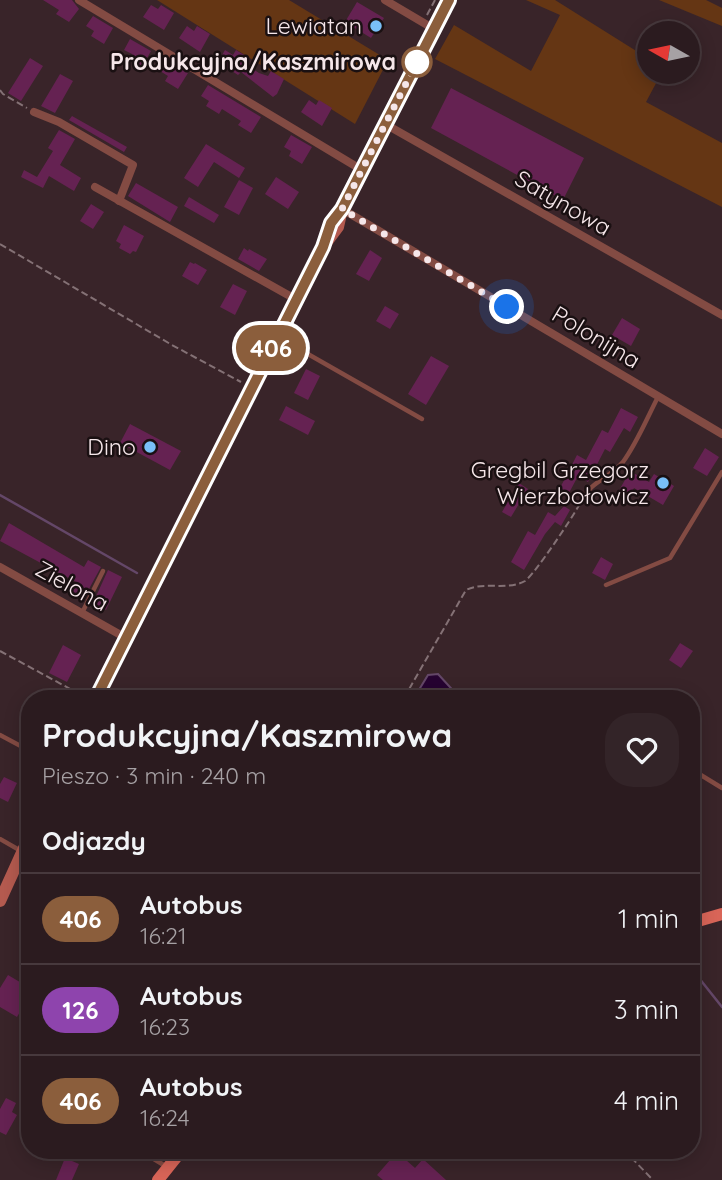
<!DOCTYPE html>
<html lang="pl">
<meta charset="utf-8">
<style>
body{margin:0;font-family:Quicksand,sans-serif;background:#332428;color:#f1f3f6;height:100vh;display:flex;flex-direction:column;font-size:26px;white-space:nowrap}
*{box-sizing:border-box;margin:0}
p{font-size:23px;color:#a6a1a4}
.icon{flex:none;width:38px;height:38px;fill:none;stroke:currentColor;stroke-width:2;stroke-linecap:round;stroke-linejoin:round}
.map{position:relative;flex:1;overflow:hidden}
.drawer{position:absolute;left:21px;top:690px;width:679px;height:469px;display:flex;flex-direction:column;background:#2b1b1f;border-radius:28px;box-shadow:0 4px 18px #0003,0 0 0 2px #47393d}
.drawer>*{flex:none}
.badge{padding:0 14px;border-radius:23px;font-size:24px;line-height:46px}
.needle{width:46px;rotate:279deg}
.fabs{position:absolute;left:637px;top:21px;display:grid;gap:14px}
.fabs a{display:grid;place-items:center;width:63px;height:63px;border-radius:50%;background:#2b1b1f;box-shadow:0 4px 18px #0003,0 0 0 2px #47393d;font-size:35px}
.you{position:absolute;width:35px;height:35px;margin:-18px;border:5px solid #fff;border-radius:50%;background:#1a73e8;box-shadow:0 0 0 10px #1a73e833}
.map>.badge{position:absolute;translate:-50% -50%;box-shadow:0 0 0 4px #fff}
h2{padding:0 21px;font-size:26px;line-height:63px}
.round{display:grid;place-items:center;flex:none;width:74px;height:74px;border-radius:28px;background:#332428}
.summary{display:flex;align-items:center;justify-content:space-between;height:119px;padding:0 21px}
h1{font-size:33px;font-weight:700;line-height:52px}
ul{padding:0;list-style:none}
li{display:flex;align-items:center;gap:21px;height:91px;padding:0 21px;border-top:2px solid #47393d}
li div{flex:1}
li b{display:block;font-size:26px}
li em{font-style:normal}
li .badge{min-width:77px;font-weight:700;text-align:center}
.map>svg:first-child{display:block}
.green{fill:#653614}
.water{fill:#260331;stroke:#644768;stroke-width:2}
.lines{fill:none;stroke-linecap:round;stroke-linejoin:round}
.stream{stroke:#644768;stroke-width:2.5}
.building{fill:#652252}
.path{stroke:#847175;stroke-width:2;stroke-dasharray:7 3.5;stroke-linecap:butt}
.lane{stroke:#834b43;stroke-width:4.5}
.street{stroke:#834b43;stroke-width:8}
.secondary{stroke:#b45a4f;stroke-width:12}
.primary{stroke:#d96558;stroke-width:12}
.line-casing{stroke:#fff;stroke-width:16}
.line{stroke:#8b5e3c;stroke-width:10}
.walk{stroke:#f5e6e9;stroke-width:7;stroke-dasharray:0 12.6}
.poi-dot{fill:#79bff8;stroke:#1a1012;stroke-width:2.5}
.stop-dot{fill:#fff;stroke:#8b5e3c;stroke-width:3.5}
.labels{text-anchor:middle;stroke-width:5;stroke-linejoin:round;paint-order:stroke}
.poi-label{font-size:23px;fill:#f5e6e9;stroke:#1a1012;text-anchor:end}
.stop-label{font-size:23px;font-weight:bold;fill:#f5e6e9;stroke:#1a1012;text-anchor:end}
.street-label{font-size:23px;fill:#f5e6e9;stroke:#1a1012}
</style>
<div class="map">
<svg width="722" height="1180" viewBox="0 0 722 1180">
<rect width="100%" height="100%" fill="#392429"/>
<g class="green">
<path d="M157,0H289L388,60L355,124Z"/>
<path d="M526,0H555L649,59V72H662L646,102L722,143V207L435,59L454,25L531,71L560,15Z"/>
<path d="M659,0H706L722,8V26Z"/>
</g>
<path class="water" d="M438,674L460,698H414L428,675Z"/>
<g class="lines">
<g class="stream">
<path d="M0,495L137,573"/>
<path d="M691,968L722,1007"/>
</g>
</g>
<g class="building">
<path d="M43,0H72L79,9L69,22L56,14L59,10Z"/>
<path d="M357,2L384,18L371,38L345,22Z"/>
<path d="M151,5L158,9L161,5L174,13L164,30L143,17Z"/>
<path d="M93,16L113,28L104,44L91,36L94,31L86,26Z"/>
<path d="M187,26L194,31L197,26L210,34L200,52L179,38Z"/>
<path d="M130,39L151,51L142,67L129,59L132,54L124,50Z"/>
<path d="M225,50L233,55L236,50L249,58L245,64L259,73L268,76L271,71L284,79L277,94L273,97L241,72L238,75L218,62Z"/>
<path d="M30,58L43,66L21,101L8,93Z"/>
<path d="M167,60L188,73L178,89L165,81L168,76L160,71Z"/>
<path d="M60,74L73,81L55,113L41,106Z"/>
<path d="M208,85L261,117L251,133L238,125L241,121L222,109L219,114L206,106L209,101L201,96Z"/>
<path d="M451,88L584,158L563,200L431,128Z"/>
<path d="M309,100L316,105L319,100L332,108L322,126L301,112Z"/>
<path d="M72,116L127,147L124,152L69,120Z"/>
<path d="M59,130L75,139L60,165L81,178L74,191L49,176L43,188L21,177L24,170L37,177L53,151L48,148Z"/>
<path d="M291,135L312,147L302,164L289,156L291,151L284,147Z"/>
<path d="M206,144L245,168L239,178L214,162L198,187L184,178Z"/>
<path d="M276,177L299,192L288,209L265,194Z"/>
<path d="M239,180L253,188L239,215L224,207Z"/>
<path d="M136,183L178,207L170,222L128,196Z"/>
<path d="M189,197L219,215L214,223L184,206Z"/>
<path d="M91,204L104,212L93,229L80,221Z"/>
<path d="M124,225L144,236L136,252L133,251L130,254L119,248L121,244L116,241Z"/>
<path d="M244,248L248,251L249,249L267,259L259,271L238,259Z"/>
<path d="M370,250L382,258L369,281L356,274Z"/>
<path d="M190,262L194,264L195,263L207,270L198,285L182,276Z"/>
<path d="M233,284L247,291L235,315L220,307Z"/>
<path d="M385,306L399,314L390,329L376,321Z"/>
<path d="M622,318L640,329L631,346L612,335Z"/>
<path d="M431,356L449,366L426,405L408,394Z"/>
<path d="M306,369L320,376L308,400L294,393Z"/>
<path d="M286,406L315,421L308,435L279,420Z"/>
<path d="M621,408L638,417L630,432L624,428L610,452L605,449L588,482L578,476L569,493L560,488L577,455L586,460L602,430L608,433Z"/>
<path d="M130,424L181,451L170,470L120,443Z"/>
<path d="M705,448L719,457L707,476L693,468Z"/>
<path d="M630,471L649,482L654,474L674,486L663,505L634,488L628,500L617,494Z"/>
<path d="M519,483L528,489L511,517L502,512Z"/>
<path d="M564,506L570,510L561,526L555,522L545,534L524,570L511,562L528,531L535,535L548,512L555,516Z"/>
<path d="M9,523L84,567L88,560L101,567L84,598L72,592L76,582L0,541Z"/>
<path d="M601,557L613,564L605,580L592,573Z"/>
<path d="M108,570L122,577L106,610L93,603Z"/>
<path d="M680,643L693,651L681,668L669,660Z"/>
<path d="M63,645L81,655L67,682L49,673Z"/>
<path d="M4,777L17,783L8,802L0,798V784Z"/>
<path d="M8,975L30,988V995L17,1017L0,1007V988Z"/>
<path d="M6,1098L16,1103L12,1112L17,1115L6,1135L0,1132V1109Z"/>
<path d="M397,1152L415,1168L423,1159L446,1180H383L377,1175Z"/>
<path d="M65,1158L79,1164L72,1180H56Z"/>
</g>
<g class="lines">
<g class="path">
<path d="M427,15L435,0"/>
<path d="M0,90L3,94L27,108"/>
<path d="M0,244L172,345L241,382"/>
<path d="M0,651L85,697"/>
<path d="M404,698L466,590C484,581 507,591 525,581C534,575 573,517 579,505"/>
<path d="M26,825L30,817"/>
<path d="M624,1150L653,1180"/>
</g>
<g class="lane">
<path d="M278,337L422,419"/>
<path d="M582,499C591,482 611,477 623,462C637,443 647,418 658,397"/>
<path d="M606,585L670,558L722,472"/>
<path d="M82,613L103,571"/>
<path d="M0,735L30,751"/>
<path d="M691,769L722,788"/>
<path d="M0,839L21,851"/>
<path d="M139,1150L167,1167"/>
</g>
<g class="street">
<path d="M79,0L362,170"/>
<path d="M385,0L434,29"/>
<path d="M34,112L59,122L133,165L119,201"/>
<path d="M385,124L722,315"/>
<path d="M95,187L297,300"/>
<path d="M342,209L722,434"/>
<path d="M0,567L126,638"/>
</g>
<g class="secondary">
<path d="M337,215L449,0"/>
<path d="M96,698L323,247L338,227L342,209"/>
<path d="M0,901L30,835"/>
</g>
<g class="primary">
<path d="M691,923L722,914"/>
<path d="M158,1180L182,1150"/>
</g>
</g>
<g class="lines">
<defs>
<path id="line" d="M96,698L323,247L331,223L342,209L449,0"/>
</defs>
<use href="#line" class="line-casing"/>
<use href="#line" class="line"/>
<path class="walk" d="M417,62L342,209L507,307"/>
</g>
<g class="poi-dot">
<circle cx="376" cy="26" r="7"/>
<circle cx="150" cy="447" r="7"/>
<circle cx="663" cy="483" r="7"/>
</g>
<circle class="stop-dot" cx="417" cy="62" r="14"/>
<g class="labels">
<g class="poi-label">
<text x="362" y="34">Lewiatan</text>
<text x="136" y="455">Dino</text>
<text x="649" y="478">Gregbil Grzegorz<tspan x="649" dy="26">Wierzbołowicz</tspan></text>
</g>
<g class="stop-label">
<text x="396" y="70">Produkcyjna/Kaszmirowa</text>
</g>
<g class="street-label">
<text transform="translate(563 203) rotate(30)" y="8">Satynowa</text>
<text transform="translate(596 337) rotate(31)" y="8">Polonijna</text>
<text transform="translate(72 586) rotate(29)" y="8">Zielona</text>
</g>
</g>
</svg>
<div class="fabs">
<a><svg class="needle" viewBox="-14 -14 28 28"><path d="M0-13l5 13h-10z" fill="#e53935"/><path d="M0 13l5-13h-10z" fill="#a6a1a4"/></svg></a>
</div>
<div class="you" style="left:507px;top:307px"></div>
<b class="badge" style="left:271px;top:348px;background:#8b5e3c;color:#fff">406</b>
<section class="drawer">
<div class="summary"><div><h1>Produkcyjna/Kaszmirowa</h1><p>Pieszo · 3 min · 240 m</p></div><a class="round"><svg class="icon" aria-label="heart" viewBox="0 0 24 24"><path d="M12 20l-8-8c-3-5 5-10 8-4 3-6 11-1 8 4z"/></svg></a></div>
<h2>Odjazdy</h2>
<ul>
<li><span class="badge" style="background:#8b5e3c;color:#fff">406</span><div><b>Autobus</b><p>16:21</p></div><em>1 min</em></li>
<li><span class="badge" style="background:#8e44ad;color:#fff">126</span><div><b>Autobus</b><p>16:23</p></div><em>3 min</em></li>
<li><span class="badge" style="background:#8b5e3c;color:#fff">406</span><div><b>Autobus</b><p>16:24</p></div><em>4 min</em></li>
</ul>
</section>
</div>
